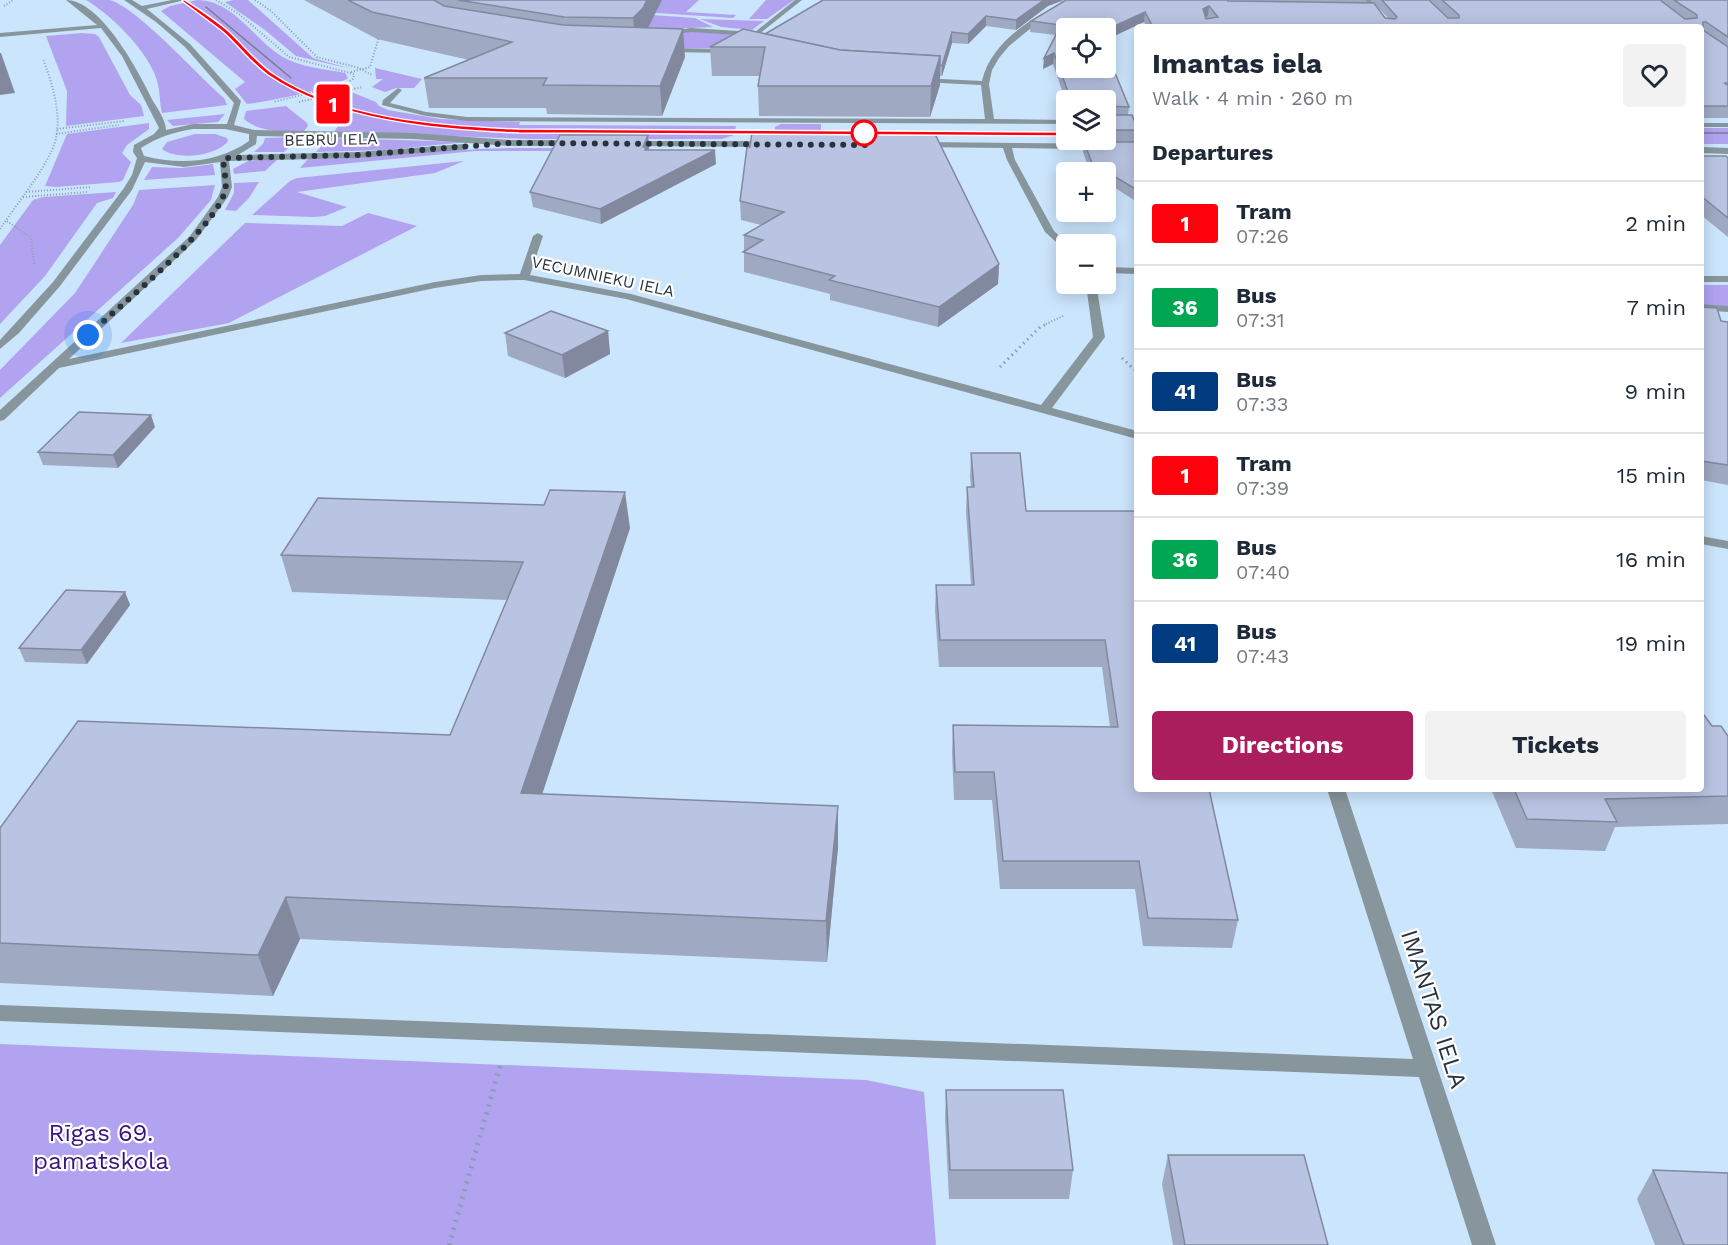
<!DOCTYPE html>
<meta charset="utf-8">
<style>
body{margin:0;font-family:"Work Sans",sans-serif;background:#f2f2f3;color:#1f2937;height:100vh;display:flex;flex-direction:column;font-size:22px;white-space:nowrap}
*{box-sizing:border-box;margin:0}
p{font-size:20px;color:#747a83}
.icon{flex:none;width:33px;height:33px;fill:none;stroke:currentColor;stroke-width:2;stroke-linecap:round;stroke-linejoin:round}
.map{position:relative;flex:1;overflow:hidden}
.side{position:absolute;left:1134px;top:24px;width:570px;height:768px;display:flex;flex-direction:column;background:#fff;border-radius:6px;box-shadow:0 3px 15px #0003}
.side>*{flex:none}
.badge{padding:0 12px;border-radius:4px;font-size:21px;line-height:39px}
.fabs{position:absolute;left:1056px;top:18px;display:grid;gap:12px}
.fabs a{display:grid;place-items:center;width:60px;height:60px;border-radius:6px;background:#fff;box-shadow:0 3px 15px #0003;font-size:30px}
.you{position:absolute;width:30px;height:30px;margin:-15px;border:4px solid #fff;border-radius:50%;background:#1a73e8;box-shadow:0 0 0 9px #1a73e833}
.map>.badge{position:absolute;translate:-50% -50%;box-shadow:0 0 0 3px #fff}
h2{padding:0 18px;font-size:22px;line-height:54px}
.round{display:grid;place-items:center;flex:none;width:63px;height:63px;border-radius:6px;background:#f2f2f3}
.summary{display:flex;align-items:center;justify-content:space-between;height:102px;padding:0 18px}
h1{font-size:28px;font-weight:700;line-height:45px}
.button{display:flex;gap:12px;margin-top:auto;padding:12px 18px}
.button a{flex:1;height:69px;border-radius:6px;background:#aa1e5e;color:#fff;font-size:24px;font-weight:700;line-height:69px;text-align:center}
.button a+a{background:#f2f2f3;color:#1f2937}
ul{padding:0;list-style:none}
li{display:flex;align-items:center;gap:18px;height:84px;padding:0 18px;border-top:2px solid #e0e1e3}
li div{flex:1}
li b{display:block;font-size:22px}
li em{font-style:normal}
li .badge{min-width:66px;font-weight:700;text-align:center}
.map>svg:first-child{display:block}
.green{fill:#b1a3f0}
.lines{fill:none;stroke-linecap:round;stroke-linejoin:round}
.path-far2{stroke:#8a9eb1;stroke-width:2;stroke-dasharray:1 2;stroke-linecap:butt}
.path-far1{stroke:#8a9eb1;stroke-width:3;stroke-dasharray:1.5 4;stroke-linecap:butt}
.path{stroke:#8a9eb1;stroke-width:5;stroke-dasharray:2 6;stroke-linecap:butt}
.minor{fill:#87969c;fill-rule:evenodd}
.tram{stroke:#708191;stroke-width:1.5}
.wall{fill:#9fa9c2}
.shaded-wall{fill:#82899e}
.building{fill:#b9c4e2;stroke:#82899e;stroke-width:1.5;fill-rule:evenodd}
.line{fill:#ff000c;stroke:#fff;stroke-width:1.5}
.walk{stroke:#29333d;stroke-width:6;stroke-dasharray:0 10.8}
.stop-dot{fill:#fff;stroke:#ff000c;stroke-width:3}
.labels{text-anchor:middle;stroke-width:4.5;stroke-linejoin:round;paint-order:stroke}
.far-street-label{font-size:16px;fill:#29333d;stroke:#fff}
.near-street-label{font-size:24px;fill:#29333d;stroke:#fff}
.near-park-label{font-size:24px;fill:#3b147d;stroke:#fff}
</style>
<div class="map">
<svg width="1728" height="1245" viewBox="0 0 1728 1245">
<rect width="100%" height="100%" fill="#cbe5fd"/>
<g class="green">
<path d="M86,0C94,0 103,0 110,0C139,9 198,76 224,98L227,105L162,113C160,105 160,98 159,90C156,58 113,16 86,0Z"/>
<path d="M197,0C233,0 254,39 281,56C299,67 325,69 345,73L348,78C334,88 267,102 247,104L235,89L245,82L161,11L170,6Z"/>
<path d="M234,0H248L313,58L351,69L296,56L265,30L225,2Z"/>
<path d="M552,0H699L686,12L736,15L733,18L626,11Z"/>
<path d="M766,0H794L767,19H749Z"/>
<path d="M624,13L695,18L713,27L667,29L650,32Z"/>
<path d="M700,19L764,21L752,30L721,27Z"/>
<path d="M685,31L739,35L716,48H664Z"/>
<path d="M82,33L95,34L99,37L130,95L141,105L144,116L66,126L67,91L46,36Z"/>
<path d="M375,68L422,79L414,88H396L385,92L372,87L383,79H376Z"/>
<path d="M351,92L376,102L379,106L388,110L440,119L520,122L519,125L736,126L734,135L722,139H532L334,132L338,126L336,121L313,105V103Z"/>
<path d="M286,106L307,123L308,126L304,131C284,131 260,133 244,119L246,111Z"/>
<path d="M225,114L218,122L173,126L167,120Z"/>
<path d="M149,123V129L127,145L122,153L131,162L123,180L119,182L56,187L45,186L67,134Z"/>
<path d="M781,124H821V134L774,135L775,127Z"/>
<rect x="1701" y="128" width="27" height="16"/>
<path d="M195,134H215L227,138L228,141C217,156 177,161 162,149L167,142Z"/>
<path d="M299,137L284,152H254L263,144L265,138Z"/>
<path d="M329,138L467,142L384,150L316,152Z"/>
<path d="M512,148H620L619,151H475L300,168L308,159C376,159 443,149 512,148Z"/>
<path d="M278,159L265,171L234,174L233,169L248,161Z"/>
<path d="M464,161L435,173L297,192L347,207L325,216L314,217L252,215L290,181L297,178Z"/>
<path d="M213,164L215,175L144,180L152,167L182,168Z"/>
<path d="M259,182L249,198L236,211L225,210L234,193V183Z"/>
<path d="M215,185L211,200L178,238L0,398V370L75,293L133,205L139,190Z"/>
<path d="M116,192L113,198L97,203L45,276L0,324V245L33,200L43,197Z"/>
<path d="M368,213L417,226L229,323L121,343L245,223L342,226Z"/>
<path d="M1701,285H1728V309L1701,306Z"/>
<path d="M0,1044L866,1080L924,1092L936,1245H0Z"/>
</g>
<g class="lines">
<g class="path-far2">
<path d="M216,0L239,14L289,57L354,74L353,79L347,83L274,102"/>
<path d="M255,0L271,11L317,57L359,68L372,75"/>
<path d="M4,6L13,0"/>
<path d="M351,72L370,67L379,37H382"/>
<path d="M299,102L362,87"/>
<path d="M57,129L124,121"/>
<path d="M56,134L119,125"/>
<path d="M26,192L91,187"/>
<path d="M23,197L88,192"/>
<path d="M7,221L31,238L34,264"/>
<path d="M0,229C16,205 40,176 52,150C65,122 53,86 43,59"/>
<path d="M1046,324L1065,315"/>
</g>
<g class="path-far1">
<path d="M1122,358L1137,372"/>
<path d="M1000,367L1040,327L1049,323"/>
</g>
<path class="path" d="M449,1245L500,1066"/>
<g class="minor">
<path d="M66,0C101,0 139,72 153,101C158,109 166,121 166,130L193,124H227L234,103L185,47L156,22L124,0H132L142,6L172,0H185L147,9L190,44L241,101L234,125L254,130L413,133L510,140H576L580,143L576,146H510L413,139L257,136L256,144L238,155L358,152L464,144L468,147L464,150L358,158L229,161L232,187L228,197L196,240L69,359L435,282L481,275L520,274L533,236L538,233L543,236L530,275L631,294L1041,405L1093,337L1086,284H1096L1105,337L1052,408L1137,431V439L626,299L524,280L481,281L435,288L59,368L4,420L0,421V410L190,236L218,197L222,187L220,162L184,167L145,162L132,190L60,286L19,333L0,349V340L53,282L124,188L132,175L137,158L133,152L134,145L154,134L159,128L122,56L101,28L0,37V33L97,25ZM193,129H225L249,134V141C218,163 180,165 144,156L141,148C158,137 174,132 193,129Z"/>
<path d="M795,0H802L743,47L739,45L750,36L691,32L664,35L660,33L691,28L755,32Z"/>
<path d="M1069,0H1077L1036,24L1009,46L999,58L992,70L989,84L994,119L1066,120V124L467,121L426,116L382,105L383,100L398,88L402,90L390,103L426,112L467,117L985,119L981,85L921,82L917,80L921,78L982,81C991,41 1034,16 1069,0Z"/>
<path d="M1364,0H1371L1393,27H1385Z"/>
<path d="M665,48L731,49L735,51L731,53L662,52Z"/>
<rect x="1701" y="123" width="27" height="4"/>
<path d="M630,141H771L775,144L771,147L627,146V142Z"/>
<path d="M921,142L1137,144V150L1012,148L1015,160L1054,231L1068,244L1066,251L1045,232L1007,160L1003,148L918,147V143Z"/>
<path d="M1701,147L1728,148V154L1701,153Z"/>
<path d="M1106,267L1137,268V274L1106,273Z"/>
<rect x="1701" y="276" width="27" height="6"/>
<path d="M1701,304L1728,306V312L1701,310Z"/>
<path d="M1701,536L1728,541V549L1701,544Z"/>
<path d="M1327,789H1345L1496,1245H1472L1419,1077L0,1021V1005L1413,1059Z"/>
</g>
<g class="tram">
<path d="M183,0L224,30L264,70L299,90L359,112L423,124L519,131L1066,134"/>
<path d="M206,7L291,78"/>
<path d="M1701,133H1728"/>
</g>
</g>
<g class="wall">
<path d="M304,0H662L648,28L685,57L662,116L547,114L546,108H429L424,78L469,60L377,39Z"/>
<path d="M1064,0L1048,6L1016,30L986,26L968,44L952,43L942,76H940V85L930,117L759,116L758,86L759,76H712L710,47L765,34Z"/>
<path d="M1066,0H1366L1365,3L1385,18H1388L1371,0H1429L1448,18H1449L1429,0H1728V118H1701V27H1147L1144,22L1066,28L1129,107L1128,115L1137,127V142L1080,141L1079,140H1106V100H1066V102L1053,64L1043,69L1056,35L1030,32L1031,21Z"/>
<path d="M1084,142H1137V202L1106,182V172H1090L1083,152Z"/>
<path d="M649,150L716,164L601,224L533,207L530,192Z"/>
<path d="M1701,156L1728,158V237L1701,215Z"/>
<path d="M740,201L999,264L998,284L938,327L830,300V294L744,272V235L761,225L741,220Z"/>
<path d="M1701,307L1721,321L1728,322V485L1701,480Z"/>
<path d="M608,331L610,354L565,378L508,356L505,333Z"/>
<path d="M155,427L118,468L43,465L38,452Z"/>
<path d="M971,453L1026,511H1137L1238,920L1232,948L1143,946L1135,889H1000L992,800H954L952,752L953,725L1110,727L1102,667H939L935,611L936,585H971L966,512L967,487H971L970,477Z"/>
<path d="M630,528L542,794L838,847L827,962L300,939L273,996L0,983V828L450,735L507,600L292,592L281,555Z"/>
<path d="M125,592L130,605L87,664L25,662L19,648Z"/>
<path d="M1712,726L1728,736V824L1615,827L1605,851L1516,848L1491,789H1701Z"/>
<path d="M946,1090L1073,1170L1069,1199H949L945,1119Z"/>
<path d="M1168,1155L1328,1245H1173L1162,1184Z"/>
<path d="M1653,1170L1728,1245H1655L1637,1199Z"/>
</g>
<g class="shaded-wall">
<path d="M647,0H662L645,34L636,45L633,18Z"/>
<path d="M1044,0H1064L1048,6L1016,30V20Z"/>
<path d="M1209,6L1208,16L1202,19L1203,9Z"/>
<path d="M1145,12L1144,22L1106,40V30Z"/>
<path d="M986,16V26L968,44V34Z"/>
<path d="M683,29L685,57L662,116L660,86Z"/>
<path d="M952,32V43L942,76V66Z"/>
<path d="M0,53H1L15,93L0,95Z"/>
<path d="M1054,53L1053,64L1043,69L1044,58Z"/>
<path d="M940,56V85L930,117L931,86Z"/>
<path d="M648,135L649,149L648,161L643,147Z"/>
<path d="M715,150L716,164L601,224L600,209Z"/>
<path d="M999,264L998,284L938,327L939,307Z"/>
<path d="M608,331L610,354L565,378L562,355Z"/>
<path d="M151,415L155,427L118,468L113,455Z"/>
<path d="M625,492L630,528L529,834L521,793Z"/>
<path d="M125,592L130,605L87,664L81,650Z"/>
<path d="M838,806V847L827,962L826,921Z"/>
<path d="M286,897L300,939L273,996L258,955Z"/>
</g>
<g class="building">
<path d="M348,0H434L444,6L563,25L683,29L660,86L543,85L547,78H424L512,42L372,12Z"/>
<path d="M458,0H647L643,8L633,18L564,17Z"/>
<path d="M823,0H1044L1016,20L986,16L968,34L952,32L942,66L940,65V56L840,50L765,34Z"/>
<path d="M1066,0H1227L1228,1L1374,3L1385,18L1395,19L1397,17L1382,0H1429L1448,18H1459V15L1442,0H1660L1685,19L1697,18V15L1674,0H1728V37L1706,22H1703V30L1728,47V83H1724L1728,85V106H1701V27H1153L1145,12L1106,30V28H1066V68H1106V51L1129,107L1107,106L1106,111V100H1071L1054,53L1044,58L1061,25L1031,21ZM1209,6L1218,17L1206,19L1203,9Z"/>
<path d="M743,29L840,50L940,56L931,86H758L765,47H710Z"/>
<path d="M1106,113L1107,115H1132L1137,127V130H1106Z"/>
<path d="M752,132L935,134L999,264L939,307L829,280L835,276L743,252L763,240L744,235L784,212L740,201L747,147H750Z"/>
<path d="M560,135H648L643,147H646L645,150H715L600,209L530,192Z"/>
<path d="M1084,142H1137V190L1092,163Z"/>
<path d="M1701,156H1726L1728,158V218L1701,196Z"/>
<path d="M1701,307L1717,308L1721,321L1728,322V465L1701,461Z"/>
<path d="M551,311L608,331L562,355L505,333Z"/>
<path d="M79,412L151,415L113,455L38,452Z"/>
<path d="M971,453H1020L1026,511H1137V789H1209L1238,920L1148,918L1139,861H1003L994,772H955L953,725L1118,727L1105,640H940L936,585H974L967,487H974Z"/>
<path d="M550,490L625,492L521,793L838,806L826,921L286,897L258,955L0,943V828L78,721L450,735L523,562L281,555L318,498L544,505Z"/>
<path d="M66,590L125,592L81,650L19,648Z"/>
<path d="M1701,711L1712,726H1721L1728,736V796L1605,799L1617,822L1527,819L1514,789H1701Z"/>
<path d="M946,1090H1063L1073,1170H950Z"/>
<path d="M1168,1155H1304L1328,1245H1185Z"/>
<path d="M1653,1170L1728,1173V1245H1684Z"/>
</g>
<path class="line" d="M182,1V0H185C199,9 213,18 226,29C242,43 255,61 272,73C339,119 440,126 519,129L1066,132L1070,134L1066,136L519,133C440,130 335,121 268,75C251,63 238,45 222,31C209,21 195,11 182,1Z"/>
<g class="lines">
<path class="walk" d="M88,335C120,306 212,231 224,194C229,182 222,170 224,158L358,155L510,143L869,145L864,133"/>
</g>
<circle class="stop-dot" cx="864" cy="133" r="12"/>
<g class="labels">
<g class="far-street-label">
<text transform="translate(331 139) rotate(-1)" y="6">BEBRU IELA</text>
<text transform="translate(603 276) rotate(12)" y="6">VECUMNIEKU IELA</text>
</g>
<g class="near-street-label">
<text transform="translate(1434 1009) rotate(72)" y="8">IMANTAS IELA</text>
</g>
<g class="near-park-label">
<text x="101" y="1141">Rīgas 69.<tspan x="101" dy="28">pamatskola</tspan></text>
</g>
</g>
</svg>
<div class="fabs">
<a><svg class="icon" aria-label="locate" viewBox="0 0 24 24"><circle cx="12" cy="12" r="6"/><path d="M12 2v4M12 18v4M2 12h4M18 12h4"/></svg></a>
<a><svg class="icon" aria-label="layers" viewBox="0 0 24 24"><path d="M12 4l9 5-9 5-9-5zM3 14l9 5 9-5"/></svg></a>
<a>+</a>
<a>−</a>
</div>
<div class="you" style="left:88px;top:335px"></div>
<b class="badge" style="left:333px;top:104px;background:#ff000c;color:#fff">1</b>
<section class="side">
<div class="summary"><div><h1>Imantas iela</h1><p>Walk · 4 min · 260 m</p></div><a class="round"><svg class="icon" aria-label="heart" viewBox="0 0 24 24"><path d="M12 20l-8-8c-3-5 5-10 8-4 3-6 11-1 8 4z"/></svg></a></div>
<h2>Departures</h2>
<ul>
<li><span class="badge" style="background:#ff000c;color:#fff">1</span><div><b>Tram</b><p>07:26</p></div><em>2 min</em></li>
<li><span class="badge" style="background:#00a651;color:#fff">36</span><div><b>Bus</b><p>07:31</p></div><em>7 min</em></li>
<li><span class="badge" style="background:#003b80;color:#fff">41</span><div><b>Bus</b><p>07:33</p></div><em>9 min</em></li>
<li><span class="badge" style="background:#ff000c;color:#fff">1</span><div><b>Tram</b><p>07:39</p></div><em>15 min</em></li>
<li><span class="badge" style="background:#00a651;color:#fff">36</span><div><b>Bus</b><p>07:40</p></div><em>16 min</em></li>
<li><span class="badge" style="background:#003b80;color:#fff">41</span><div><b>Bus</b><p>07:43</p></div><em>19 min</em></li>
</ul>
<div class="button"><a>Directions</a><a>Tickets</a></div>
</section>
</div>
